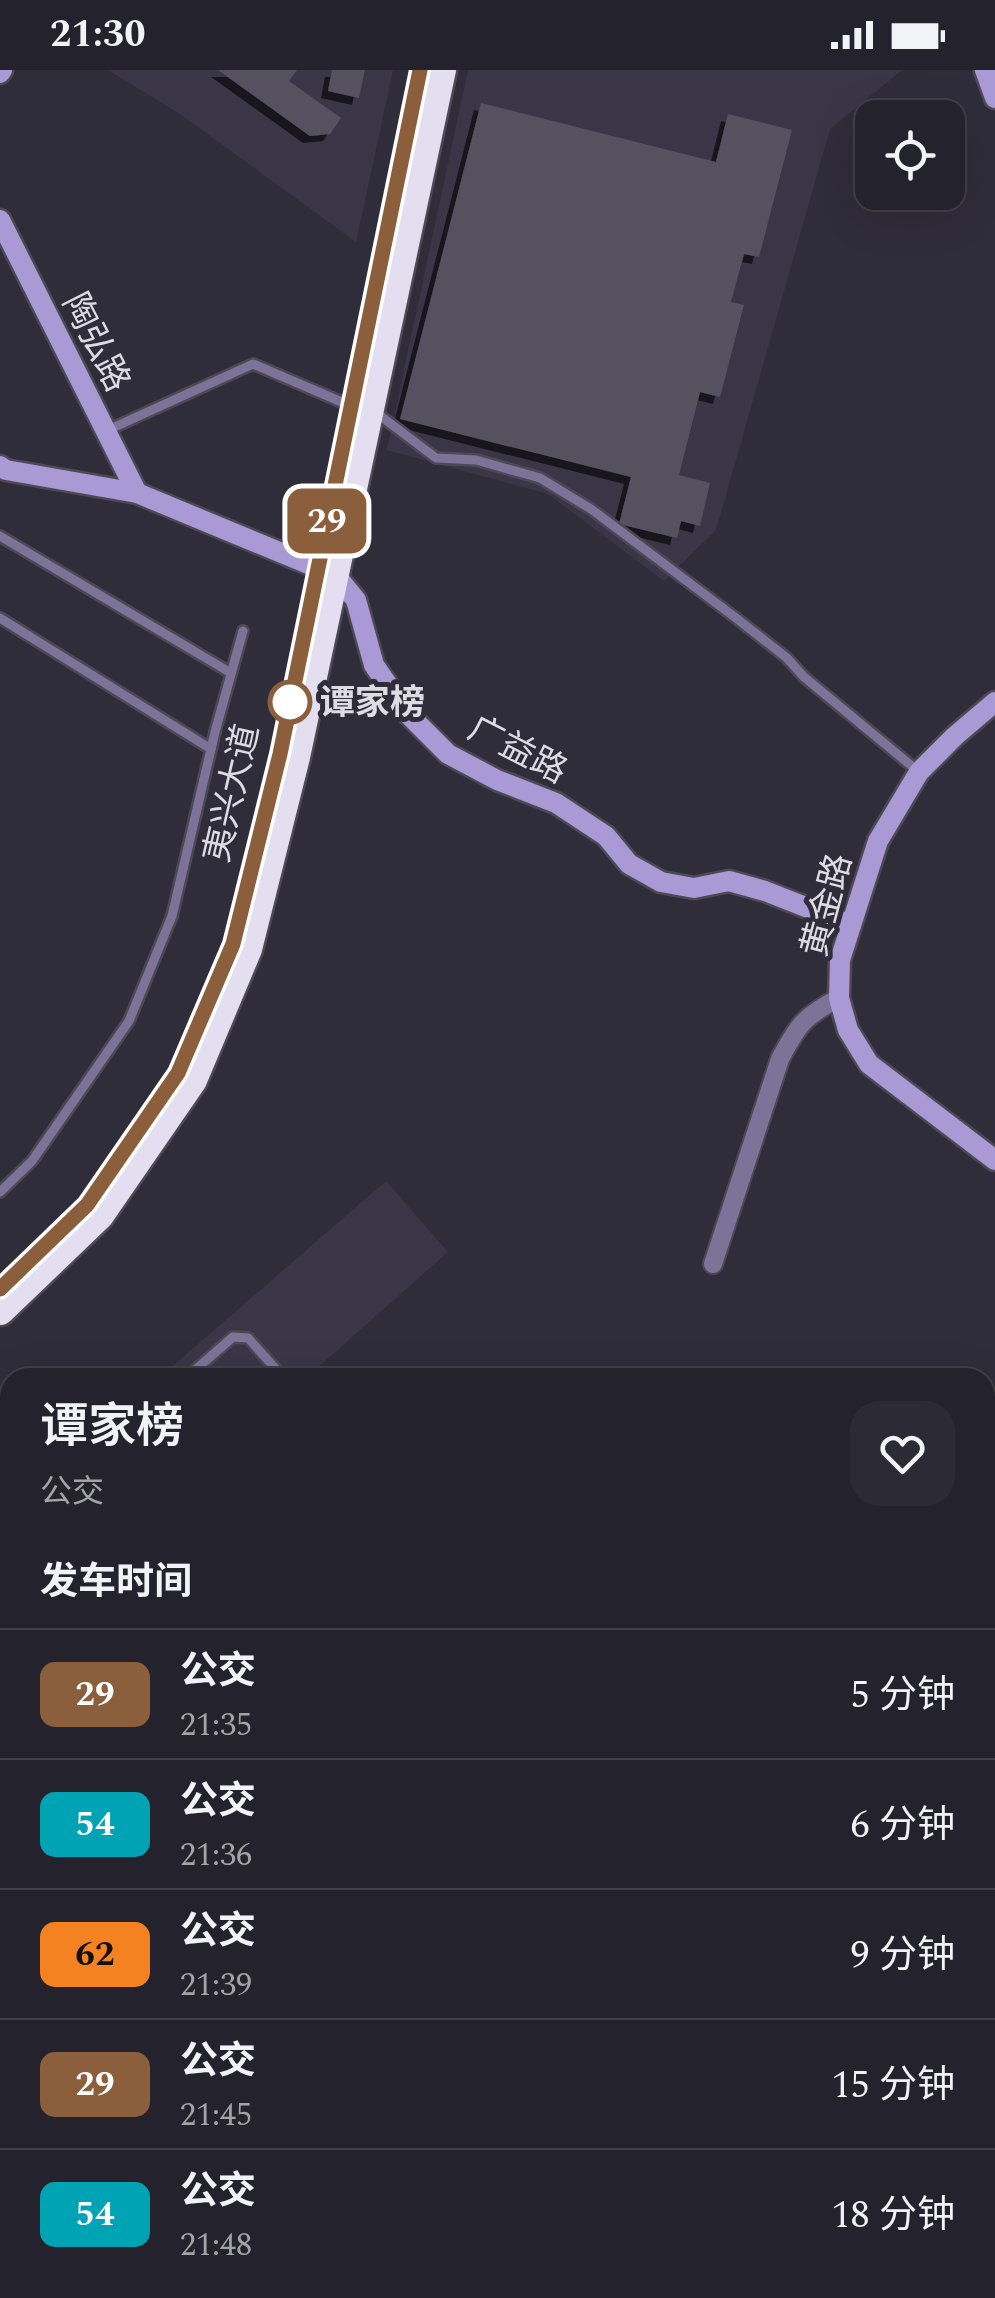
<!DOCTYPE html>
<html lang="zh">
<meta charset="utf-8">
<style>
body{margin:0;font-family:Spectral,"Noto Sans SC",serif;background:#2c2a34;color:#f1f3f6;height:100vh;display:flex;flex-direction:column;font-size:38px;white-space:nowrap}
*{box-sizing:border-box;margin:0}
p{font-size:32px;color:#a3a4a9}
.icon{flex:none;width:55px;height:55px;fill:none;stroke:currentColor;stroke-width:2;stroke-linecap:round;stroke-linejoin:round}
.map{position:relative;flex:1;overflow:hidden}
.side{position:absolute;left:0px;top:1298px;width:995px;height:932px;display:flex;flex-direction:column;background:#24222c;border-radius:30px 30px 0 0;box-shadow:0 10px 40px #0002,0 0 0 2px #413f48}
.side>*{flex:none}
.badge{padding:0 20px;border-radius:15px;font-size:35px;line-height:65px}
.tools{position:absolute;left:855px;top:30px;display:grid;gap:20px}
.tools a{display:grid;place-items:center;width:110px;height:110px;border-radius:20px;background:#24222c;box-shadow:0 10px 40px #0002,0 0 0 2px #413f48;font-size:50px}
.map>.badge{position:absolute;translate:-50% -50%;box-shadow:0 0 0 5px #fff}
h2{padding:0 40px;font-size:38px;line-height:90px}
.round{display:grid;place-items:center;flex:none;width:105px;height:105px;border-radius:30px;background:#2c2a34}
.overview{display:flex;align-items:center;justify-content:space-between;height:170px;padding:0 40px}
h1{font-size:48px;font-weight:600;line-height:75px}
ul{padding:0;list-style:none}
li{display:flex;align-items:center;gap:30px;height:130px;padding:0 40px;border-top:2px solid #413f48}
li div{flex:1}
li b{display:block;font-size:38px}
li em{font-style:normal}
li .badge{min-width:110px;font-weight:700;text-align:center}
.status{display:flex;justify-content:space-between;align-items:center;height:70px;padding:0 50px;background:#24222c;direction:ltr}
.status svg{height:28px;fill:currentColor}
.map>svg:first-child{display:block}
.built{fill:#3a3648}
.building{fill:#54515f;filter:url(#shadow)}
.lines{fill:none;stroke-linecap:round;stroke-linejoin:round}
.lane-casing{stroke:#4c4955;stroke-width:14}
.street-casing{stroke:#4c4955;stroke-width:22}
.secondary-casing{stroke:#4c4955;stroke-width:25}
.highway-casing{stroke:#4c4955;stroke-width:35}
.lane{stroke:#7d7399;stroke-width:9}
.street{stroke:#7d7399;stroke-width:18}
.secondary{stroke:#a999d5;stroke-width:20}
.highway{stroke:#e3dff1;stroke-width:30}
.line-casing{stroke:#fff;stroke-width:22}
.line{stroke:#8b5e3c;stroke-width:15}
.stop-dot{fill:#fff;stroke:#8b5e3c;stroke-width:5}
.labels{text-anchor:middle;stroke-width:10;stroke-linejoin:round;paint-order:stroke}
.street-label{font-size:35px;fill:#dddce4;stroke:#302d3a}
.stop-label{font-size:35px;font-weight:bold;fill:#dddce4;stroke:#302d3a;text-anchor:start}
</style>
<div class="status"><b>21:30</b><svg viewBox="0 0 49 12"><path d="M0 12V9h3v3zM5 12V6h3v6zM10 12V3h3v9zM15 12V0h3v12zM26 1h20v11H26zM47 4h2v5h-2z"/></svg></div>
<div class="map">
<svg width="995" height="2228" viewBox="0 0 995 2228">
<defs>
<filter id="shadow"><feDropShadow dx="-7" dy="7" stdDeviation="0" flood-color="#0009"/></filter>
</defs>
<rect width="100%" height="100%" fill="#302d3a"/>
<g class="built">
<path d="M108,0H393L356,172L180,44Z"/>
<path d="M468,0H902L830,59L716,460L664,511L548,424L387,380Z"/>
<path d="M386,1111L448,1182L307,1307L159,1308Z"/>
<path d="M10,1436V2220H258L264,2228H0V1445Z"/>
</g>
<g class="building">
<path d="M218,0H297L289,11L341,48L330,64L310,66Z"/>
<path d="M332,0H365L359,28L328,21Z"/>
<path d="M481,33L716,92L728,44L792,60L759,187L744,184L731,232L744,235L720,327L700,322L679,405L710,413L700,456L681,451L677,468L619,454L631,407L400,349Z"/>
<path d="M0,1965L10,1978V2015L0,2023Z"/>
<path d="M50,2220H220L226,2228H40Z"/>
</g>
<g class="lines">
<defs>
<g id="lane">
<path d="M108,360L253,294L351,336L370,338L436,388L476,390L540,408L591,439L736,548L787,588L804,607L919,702"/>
<path d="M0,466L231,603"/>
<path d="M0,548L211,679"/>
<path d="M0,1122L32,1091L129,951L172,846L215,662L243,561"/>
<path d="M186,1308L233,1267L248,1268L284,1308"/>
<path d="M992,1360L995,1358"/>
<path d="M0,1465L10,1457"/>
<path d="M985,1550L995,1542"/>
<path d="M0,1575L10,1566"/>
<path d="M985,1897L995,1884"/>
<path d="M0,2084L10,2076"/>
</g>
<path id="street" d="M713,1194L780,989C798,955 804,946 839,928"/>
<g id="secondary">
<path d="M985,0L995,28"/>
<path d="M0,3L2,0"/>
<path d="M0,150L137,423"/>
<path d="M0,396L6,400L137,423L318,498L334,503L356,530L374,595L407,643L448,684L497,710L556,733L606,766L629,794L661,812L694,818L729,811L765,821L851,855"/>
<path d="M995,632L955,666L919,702L878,771L840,890L839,928L848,960L869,994L995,1090"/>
<path d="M985,1776L995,1759"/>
<path d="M0,1827L10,1839"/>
<path d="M723,2228L730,2220"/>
</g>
<path id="highway" d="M0,1240L99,1145L192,1010L247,879L295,687L441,0"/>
</defs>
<use href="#lane" class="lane-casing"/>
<use href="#street" class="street-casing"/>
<use href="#secondary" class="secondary-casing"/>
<use href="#highway" class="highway-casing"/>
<use href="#lane" class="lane"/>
<use href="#street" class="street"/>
<use href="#secondary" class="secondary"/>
<use href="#highway" class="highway"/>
</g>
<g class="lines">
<defs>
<path id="line" d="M0,1219L87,1135L178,1003L233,874L280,684L420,0"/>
</defs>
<use href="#line" class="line-casing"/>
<use href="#line" class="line"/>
</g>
<circle class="stop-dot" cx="290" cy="632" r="20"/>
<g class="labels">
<g class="street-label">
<text transform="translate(97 272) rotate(63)" y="12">陶弘路</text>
<text transform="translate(518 679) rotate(27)" y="12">广益路</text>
<text transform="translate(231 723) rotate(-77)" y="12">夷兴大道</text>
<text transform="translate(826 835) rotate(-75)" y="12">黄金路</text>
</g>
<g class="stop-label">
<text x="320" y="644">谭家榜</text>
</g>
</g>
</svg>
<div class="tools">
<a><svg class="icon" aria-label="locate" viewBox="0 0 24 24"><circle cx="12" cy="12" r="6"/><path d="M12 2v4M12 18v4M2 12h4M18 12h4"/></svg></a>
</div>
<b class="badge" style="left:327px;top:451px;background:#8b5e3c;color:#fff">29</b>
<section class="side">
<div class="overview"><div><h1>谭家榜</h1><p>公交</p></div><a class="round"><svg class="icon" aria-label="heart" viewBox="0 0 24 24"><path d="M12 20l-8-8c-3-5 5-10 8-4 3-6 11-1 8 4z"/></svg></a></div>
<h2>发车时间</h2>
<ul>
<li><span class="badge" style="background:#8b5e3c;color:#fff">29</span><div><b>公交</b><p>21:35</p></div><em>5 分钟</em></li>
<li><span class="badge" style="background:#00a3b4;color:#fff">54</span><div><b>公交</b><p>21:36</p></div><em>6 分钟</em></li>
<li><span class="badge" style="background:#f58220;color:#111">62</span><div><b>公交</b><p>21:39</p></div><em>9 分钟</em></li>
<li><span class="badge" style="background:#8b5e3c;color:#fff">29</span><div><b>公交</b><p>21:45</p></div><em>15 分钟</em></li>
<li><span class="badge" style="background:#00a3b4;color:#fff">54</span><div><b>公交</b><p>21:48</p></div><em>18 分钟</em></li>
</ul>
</section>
</div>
